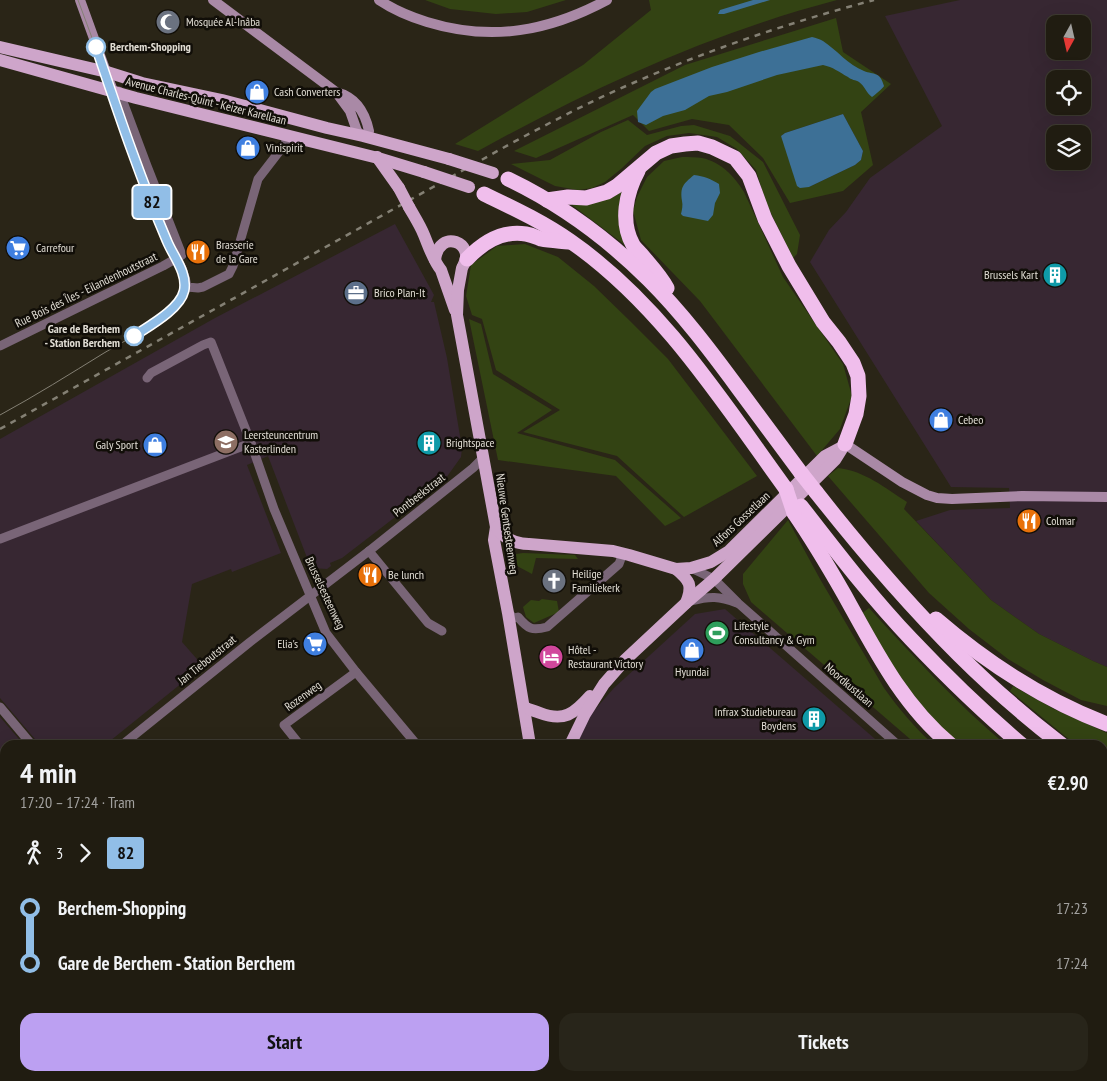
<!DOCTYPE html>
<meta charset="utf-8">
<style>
body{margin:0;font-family:"PT Sans Narrow",sans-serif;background:#28251a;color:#f1f3f6;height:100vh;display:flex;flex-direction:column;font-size:19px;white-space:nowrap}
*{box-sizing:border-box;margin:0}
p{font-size:16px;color:#a2a19f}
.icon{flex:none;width:28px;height:28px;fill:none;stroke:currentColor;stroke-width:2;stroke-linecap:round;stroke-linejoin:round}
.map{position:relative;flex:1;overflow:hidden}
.drawer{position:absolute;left:0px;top:740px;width:1108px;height:341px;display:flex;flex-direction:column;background:#201c11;border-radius:15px 15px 0 0;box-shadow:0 5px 20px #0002,0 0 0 1px #3d3a31}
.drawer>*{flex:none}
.badge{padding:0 10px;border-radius:4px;font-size:18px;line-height:32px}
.needle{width:32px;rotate:188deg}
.tools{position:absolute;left:1046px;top:15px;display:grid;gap:10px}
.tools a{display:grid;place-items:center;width:45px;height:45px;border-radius:10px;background:#201c11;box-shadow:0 5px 20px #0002,0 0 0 1px #3d3a31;font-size:25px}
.map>.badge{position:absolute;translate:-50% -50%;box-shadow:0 0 0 2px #fff}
.legs{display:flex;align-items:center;gap:8px;height:55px;padding:0 20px;font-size:16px}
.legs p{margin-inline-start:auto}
.summary{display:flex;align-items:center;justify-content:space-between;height:85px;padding:0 20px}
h1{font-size:28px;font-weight:600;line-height:38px}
.primary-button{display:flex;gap:10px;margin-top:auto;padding:10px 20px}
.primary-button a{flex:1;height:58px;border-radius:15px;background:#bca0f2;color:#111;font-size:20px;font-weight:600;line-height:58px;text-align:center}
.primary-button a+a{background:#28251a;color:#f1f3f6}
ul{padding:0 20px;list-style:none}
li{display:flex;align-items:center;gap:18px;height:55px;font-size:19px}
li i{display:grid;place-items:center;width:8px;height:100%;margin:0 6px;background:currentColor}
li i::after{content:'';width:12px;height:12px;margin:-6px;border:4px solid;border-radius:50%;background:#201c11}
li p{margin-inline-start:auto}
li:first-child i{background:linear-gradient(#0000 50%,currentColor 0)}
li:last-child i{background:linear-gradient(currentColor 50%,#0000 0)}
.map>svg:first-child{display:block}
.industrial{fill:#372732;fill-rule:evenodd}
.green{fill:#334313;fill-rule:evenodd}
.water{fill:#3d7096}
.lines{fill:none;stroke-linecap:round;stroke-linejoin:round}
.street{stroke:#796577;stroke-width:9}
.secondary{stroke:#a989a6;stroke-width:10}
.primary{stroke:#cea5ca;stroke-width:12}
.highway{stroke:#f0beec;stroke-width:15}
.tram{stroke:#848074;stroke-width:1}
.rail{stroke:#848074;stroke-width:2.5;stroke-dasharray:6 6;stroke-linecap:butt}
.primary-bridge{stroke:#cea5ca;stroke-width:12}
.highway-bridge{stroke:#f0beec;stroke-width:15}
.line-1-casing{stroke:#fff;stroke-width:11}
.line-1{stroke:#91bee7;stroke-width:8}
.stop-1-dot{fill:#fff;stroke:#91bee7;stroke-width:2.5}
.labels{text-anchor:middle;stroke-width:5;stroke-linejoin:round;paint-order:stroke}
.poi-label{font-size:12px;fill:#e0dcd3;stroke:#110e08;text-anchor:start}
.stop-label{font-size:12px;font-weight:bold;fill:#e0dcd3;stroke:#110e08;text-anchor:start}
.street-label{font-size:12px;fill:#e0dcd3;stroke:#110e08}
</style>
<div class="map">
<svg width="1107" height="1081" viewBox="0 0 1107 1081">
<rect width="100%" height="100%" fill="#2a2517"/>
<g class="industrial">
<path d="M960,0H1107V667L1093,661L1039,634L991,600L916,521L950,510L1010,508L1009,488L951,487L810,262L829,230L846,212L870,178L942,126L885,16ZM1055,24H1082V51H1055ZM1055,79H1082V106H1055ZM1055,134H1082V161H1055Z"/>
<path d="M395,224L434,295L431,302H434L447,358L462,448L461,457L446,478L342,558L330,563L331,566L327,569L311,568L268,456L247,465L281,553L232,572L231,569L192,584L182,642L203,666L105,745H40L0,698V439L215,318Z"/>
<path d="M725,609L882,745H578L584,722L614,688L695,614Z"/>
<path d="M0,717L24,745H5V796L0,798Z"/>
<path d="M1103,938L1107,942V1072L1103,1081H844L843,1078L840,1076H1102Z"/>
</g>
<g class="green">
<path d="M425,0H566L527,12L496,14L450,9Z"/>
<path d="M649,0H837C711,33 592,88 478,151L455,144L583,65L651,10Z"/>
<path d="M836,18L843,52L891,84L861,112L873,165L843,191L790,203L763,158L729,125L692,119L649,131L633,115L536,158L514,151L685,65ZM843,114L863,151L861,160L855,165L809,187L781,136L785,133Z"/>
<path d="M628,120L647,135L681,126L694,125L730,136L763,162L800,235L797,254L793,258L766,203L756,170L737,149L717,137L689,133L667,136L645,146L621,169L605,182L592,188L578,190L555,186L511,164L550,160L601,132Z"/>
<path d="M682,157C689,157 696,157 702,158C721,162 734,176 744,192L783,277L843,364L852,396L840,429L817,456L700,301L641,240L633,211L637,197L647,177L664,161Z"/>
<path d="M624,184C618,207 617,223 625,245L568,202Z"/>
<path d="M525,244L558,257L594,286L630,321L668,359L757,476L684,517L617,456L523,432L560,410L496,370L482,319L472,315L466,296L471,265L497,246Z"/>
<path d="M469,319L481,324L493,374L552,410L517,433L615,460L681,518L665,526L616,476L498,460Z"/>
<path d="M838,468C865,471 885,488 907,502L904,509L991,600L1039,634L1093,661L1107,667V706L1081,700L1043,680L1008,659L969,629L929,593L828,476Z"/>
<path d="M788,520L820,579L884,688C899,709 915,728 934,745H917L751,602L743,584V574Z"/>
<path d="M523,553L575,555L578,559L536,558L532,574L517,566L516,554Z"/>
<path d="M542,599L557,601L559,612L534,623L526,617L523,607L531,600L539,601Z"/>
<path d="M869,608C913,656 956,703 1006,745H960C915,708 891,663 861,614Z"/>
<path d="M1013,686L1054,709L1107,733V769L1103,766L1102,745H1076L1010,691Z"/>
<path d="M1102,822L1107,825V854L1103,850Z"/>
<path d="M1103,1055L1107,1068V1081H1014V1076H1102Z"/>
</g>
<g class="water">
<path d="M753,0H770L724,14H718L720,10Z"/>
<path d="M812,37C816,38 820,39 823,41C837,50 848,65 864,71C874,75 880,71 884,86C884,87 874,96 872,97C866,93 865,86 859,82C856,80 851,80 848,77C839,72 833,67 823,65L777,75L727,92L709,96L685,110L663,116L646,125L638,122L637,111L651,92L655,89L712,67L759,52Z"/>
<path d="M843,114L863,151L861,160L855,165L809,187L800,188L797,186L781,136L785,133Z"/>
<path d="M694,175C704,176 711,179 719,184L720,193L715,203L713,215L708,221L683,216L681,214C682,210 683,205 682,201C680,187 683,184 694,175Z"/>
</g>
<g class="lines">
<g class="street">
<path d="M113,91C127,141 148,189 167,238C174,255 185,268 187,287L198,288L203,287L229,274L233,266L258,179L285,144L287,136"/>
<path d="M0,346L163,266L182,255L147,166L119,91"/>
<path d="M147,378L151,373L203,345L211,342L251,443L274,509L326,633L356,672L417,745"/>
<path d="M0,539L251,443"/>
<path d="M369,551L428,623L442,631"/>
<path d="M691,568L714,579L738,603L898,745"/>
<path d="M691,601C710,596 719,596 737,603"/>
<path d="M508,613L514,618L518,617C528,629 532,631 547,627L619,564L623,553"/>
<path d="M0,707L32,745"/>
<path d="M122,745L250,642L369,551L473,468L483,458"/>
<path d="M300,745L284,725L356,672"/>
<path d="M0,804L5,802"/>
<path d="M0,1051L5,1049"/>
<path d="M126,1076L128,1081"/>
<path d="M328,1076L332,1081"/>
<path d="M477,1076L492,1081"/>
<path d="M92,1081L98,1076"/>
</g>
<g class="secondary">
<path d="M80,0L113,91"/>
<path d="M213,0L336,92L350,111L357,131L363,136L369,131C365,112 356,97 336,92"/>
<path d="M379,0C394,10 411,17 427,22C492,42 549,31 607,0"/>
<path d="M845,444L902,482L927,495L937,498L952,499L1022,496L1107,497"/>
</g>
<g class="primary">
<path d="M0,47L107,72L142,83L222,100L327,128L363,136L449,159"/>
<path d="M0,60L136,98L378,158L424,172"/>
<path d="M377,157L399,188"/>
<path d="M409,207C414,216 420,225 424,235C429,247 433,260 441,270L455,310"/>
<path d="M435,260C439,227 477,243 463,266"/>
<path d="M462,268L458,290L457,315L496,527L494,540L508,613L530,745"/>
<path d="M496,527C504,539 516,544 529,544L613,551L629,555L676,569L691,568L711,562L729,551L825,456L842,447"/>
<path d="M676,569C690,581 693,585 686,603"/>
<path d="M524,707C530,710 535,711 540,713C564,722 574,714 590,696"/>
<path d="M570,745L585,714L604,684L625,660L686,603L714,579L835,460L845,444"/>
<path d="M691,1076L695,1081"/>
</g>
<g class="highway">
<path d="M638,171C626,193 620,222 633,245C635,248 638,251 641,254C650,265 660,275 667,288"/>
<path d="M508,179C560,204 608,239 649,280C682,313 710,350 738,388C759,416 780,445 801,473"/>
<path d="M484,194C513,208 543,222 570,241C661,304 722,401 786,489"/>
<path d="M547,200L568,197L586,198L607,192L617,186L656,153L671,146L685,144L698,143L712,147L735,158L749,176L765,219L789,266L823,322L839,342L853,363L858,376L859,396L856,414L845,444"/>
<path d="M467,259C483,242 502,230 526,234C532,235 536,237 541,239C550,241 560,241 569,242"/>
<path d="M816,492C860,548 908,604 959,655C991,687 1026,717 1062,745"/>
<path d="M801,506C836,551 871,597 911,639C946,676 983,712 1022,745"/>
<path d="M794,513C812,539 828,566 844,594C874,648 902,705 951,745"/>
<path d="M936,619C987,663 1044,700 1107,724"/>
<path d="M1102,777L1107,780"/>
<path d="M1102,808L1107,811"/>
<path d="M1102,856L1107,860"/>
<path d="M1102,891L1107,898"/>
</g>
<path class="tram" d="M0,415C35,396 70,374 104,353C123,342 171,316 181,298C192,279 175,259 167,242C160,225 154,207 147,189C123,126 102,63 78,0"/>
<path class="rail" d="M0,429L510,144C551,122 591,101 633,83C711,49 791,22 874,0"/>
<g class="primary-bridge">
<path d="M449,159L493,173"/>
<path d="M424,172L469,187"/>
<path d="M399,188L409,207"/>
</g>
<g class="highway-bridge">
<path d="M801,473L816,492"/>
<path d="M786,489L794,513"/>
</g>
</g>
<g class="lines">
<defs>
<path id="line-1" d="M96,47C118,112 140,178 167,241C173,256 188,273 184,291C180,309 149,326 134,336"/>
</defs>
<use href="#line-1" class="line-1-casing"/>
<use href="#line-1" class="line-1"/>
</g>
<defs>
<symbol id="mosque-disc" viewBox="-11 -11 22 22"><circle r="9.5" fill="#6b7280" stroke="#110e08"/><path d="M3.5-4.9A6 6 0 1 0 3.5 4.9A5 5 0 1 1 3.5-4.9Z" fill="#fff"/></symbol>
<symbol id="shop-disc" viewBox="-11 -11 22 22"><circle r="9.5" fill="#3f7fe0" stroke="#110e08"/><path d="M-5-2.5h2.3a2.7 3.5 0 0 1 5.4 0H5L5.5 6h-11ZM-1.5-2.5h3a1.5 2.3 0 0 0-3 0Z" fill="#fff"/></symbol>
<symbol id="supermarket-disc" viewBox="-11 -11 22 22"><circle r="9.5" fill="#3f7fe0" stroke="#110e08"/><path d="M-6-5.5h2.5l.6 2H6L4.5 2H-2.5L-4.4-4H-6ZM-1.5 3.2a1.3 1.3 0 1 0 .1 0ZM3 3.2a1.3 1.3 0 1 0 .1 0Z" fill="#fff"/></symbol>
<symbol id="restaurant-disc" viewBox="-11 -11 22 22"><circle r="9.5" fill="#e8710a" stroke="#110e08"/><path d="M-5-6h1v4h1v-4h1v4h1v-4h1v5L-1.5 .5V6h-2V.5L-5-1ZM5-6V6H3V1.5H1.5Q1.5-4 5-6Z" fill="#fff"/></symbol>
<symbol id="building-disc" viewBox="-11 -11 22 22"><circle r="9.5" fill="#0f9aa8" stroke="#110e08"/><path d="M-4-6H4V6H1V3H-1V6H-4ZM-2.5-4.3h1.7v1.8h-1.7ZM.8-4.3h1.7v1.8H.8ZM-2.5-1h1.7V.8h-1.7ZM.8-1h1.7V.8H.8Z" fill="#fff"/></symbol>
<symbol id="office-disc" viewBox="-11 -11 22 22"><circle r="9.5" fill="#5c6f8a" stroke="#110e08"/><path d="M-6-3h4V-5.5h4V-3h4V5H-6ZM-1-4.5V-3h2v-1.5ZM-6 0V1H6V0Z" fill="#fff"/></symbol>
<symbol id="school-disc" viewBox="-11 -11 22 22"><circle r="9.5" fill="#8d6e63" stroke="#110e08"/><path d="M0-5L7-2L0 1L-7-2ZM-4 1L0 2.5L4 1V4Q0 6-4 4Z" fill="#fff"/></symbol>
<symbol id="church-disc" viewBox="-11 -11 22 22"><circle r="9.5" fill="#6b7280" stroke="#110e08"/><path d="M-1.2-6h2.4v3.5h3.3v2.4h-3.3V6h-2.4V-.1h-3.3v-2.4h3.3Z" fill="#fff"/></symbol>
<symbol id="stadium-disc" viewBox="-11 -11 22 22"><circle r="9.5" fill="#2e9e5b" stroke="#110e08"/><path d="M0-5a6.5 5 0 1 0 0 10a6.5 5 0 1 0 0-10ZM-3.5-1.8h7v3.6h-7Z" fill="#fff"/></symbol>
<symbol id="hotel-disc" viewBox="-11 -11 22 22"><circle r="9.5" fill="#d1479c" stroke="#110e08"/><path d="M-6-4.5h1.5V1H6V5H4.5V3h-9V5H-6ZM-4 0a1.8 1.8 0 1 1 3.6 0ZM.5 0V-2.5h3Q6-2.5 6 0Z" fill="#fff"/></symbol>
</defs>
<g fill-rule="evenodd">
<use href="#mosque-disc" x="154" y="8" width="28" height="28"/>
<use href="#shop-disc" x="243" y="78" width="28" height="28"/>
<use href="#shop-disc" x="234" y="134" width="28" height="28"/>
<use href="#supermarket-disc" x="4" y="234" width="28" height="28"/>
<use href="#restaurant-disc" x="184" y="238" width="28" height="28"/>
<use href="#building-disc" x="1041" y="261" width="28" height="28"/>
<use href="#office-disc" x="342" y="279" width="28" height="28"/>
<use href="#shop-disc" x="927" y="406" width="28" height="28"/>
<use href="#school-disc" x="212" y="428" width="28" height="28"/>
<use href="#building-disc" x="415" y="429" width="28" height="28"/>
<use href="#shop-disc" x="141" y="431" width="28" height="28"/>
<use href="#restaurant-disc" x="1015" y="507" width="28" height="28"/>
<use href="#restaurant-disc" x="356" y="561" width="28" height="28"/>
<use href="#church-disc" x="540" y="567" width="28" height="28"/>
<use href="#stadium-disc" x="703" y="619" width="28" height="28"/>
<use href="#supermarket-disc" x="301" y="630" width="28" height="28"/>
<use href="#shop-disc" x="678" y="636" width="28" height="28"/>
<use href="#hotel-disc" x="537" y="643" width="28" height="28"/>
<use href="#building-disc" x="800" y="705" width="28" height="28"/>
</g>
<g class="stop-1-dot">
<circle cx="96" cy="47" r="9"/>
<circle cx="134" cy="336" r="9"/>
</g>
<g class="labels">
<g class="poi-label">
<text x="186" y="26">Mosquée Al-Inâba</text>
<text x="274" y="96">Cash Converters</text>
<text x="266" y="152">Vinispirit</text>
<text x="216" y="249">Brasserie<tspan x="216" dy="14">de la Gare</tspan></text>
<text x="36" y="252">Carrefour</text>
<text x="1038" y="279" text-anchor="end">Brussels Kart</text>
<text x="374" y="297">Brico Plan-It</text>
<text x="958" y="424">Cebeo</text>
<text x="244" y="439">Leersteuncentrum<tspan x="244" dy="14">Kasterlinden</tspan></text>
<text x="446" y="447">Brightspace</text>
<text x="138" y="449" text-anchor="end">Galy Sport</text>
<text x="1046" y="525">Colmar</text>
<text x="572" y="578">Heilige<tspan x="572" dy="14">Familiekerk</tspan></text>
<text x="388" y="579">Be lunch</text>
<text x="734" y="630">Lifestyle<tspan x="734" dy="14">Consultancy &amp; Gym</tspan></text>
<text x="298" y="648" text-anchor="end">Elia's</text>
<text x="568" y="654">Hôtel -<tspan x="568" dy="14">Restaurant Victory</tspan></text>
<text x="692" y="676" text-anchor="middle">Hyundai</text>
<text x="796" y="716" text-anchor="end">Infrax Studiebureau<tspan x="796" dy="14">Boydens</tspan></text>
</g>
<g class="stop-label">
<text x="110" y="51">Berchem-Shopping</text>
<text x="120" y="333" text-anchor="end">Gare de Berchem<tspan x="120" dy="14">- Station Berchem</tspan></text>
</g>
<g class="street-label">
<text transform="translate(206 101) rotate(14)" y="4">Avenue Charles-Quint - Keizer Karellaan</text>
<text transform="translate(86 290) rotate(-26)" y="4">Rue Bois des Îles - Eilandenhoutstraat</text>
<text transform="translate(419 495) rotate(-38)" y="4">Pontbeekstraat</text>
<text transform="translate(741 519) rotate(-43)" y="4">Alfons Gossetlaan</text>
<text transform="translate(507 524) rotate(82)" y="4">Nieuwe Gentsesteenweg</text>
<text transform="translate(325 593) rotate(65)" y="4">Brusselsesteenweg</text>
<text transform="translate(207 660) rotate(-39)" y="4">Jan Tieboutstraat</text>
<text transform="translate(849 685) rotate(41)" y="4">Noordkustlaan</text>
<text transform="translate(303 696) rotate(-36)" y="4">Rozenweg</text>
</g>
</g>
</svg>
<div class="tools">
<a><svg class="needle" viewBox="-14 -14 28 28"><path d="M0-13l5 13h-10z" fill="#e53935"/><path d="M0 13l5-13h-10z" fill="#a2a19f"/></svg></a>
<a><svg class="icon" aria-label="locate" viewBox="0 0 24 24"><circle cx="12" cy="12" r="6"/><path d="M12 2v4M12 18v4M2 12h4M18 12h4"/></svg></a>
<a><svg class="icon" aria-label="layers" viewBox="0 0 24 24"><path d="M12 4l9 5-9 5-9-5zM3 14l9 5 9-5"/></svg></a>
</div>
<b class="badge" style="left:152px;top:202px;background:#91bee7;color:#111">82</b>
<section class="drawer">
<div class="summary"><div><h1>4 min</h1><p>17:20 – 17:24 · Tram</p></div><b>€2.90</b></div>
<div class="legs"><svg class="icon" aria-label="walk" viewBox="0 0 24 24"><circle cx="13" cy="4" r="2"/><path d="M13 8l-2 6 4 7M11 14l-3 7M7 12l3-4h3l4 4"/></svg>3<svg class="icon" aria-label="forward" viewBox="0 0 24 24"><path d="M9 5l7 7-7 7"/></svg><b class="badge" style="background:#91bee7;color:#111">82</b></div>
<ul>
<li><i style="color:#91bee7"></i><b>Berchem-Shopping</b><p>17:23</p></li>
<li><i style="color:#91bee7"></i><b>Gare de Berchem - Station Berchem</b><p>17:24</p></li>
</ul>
<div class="primary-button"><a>Start</a><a>Tickets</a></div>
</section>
</div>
